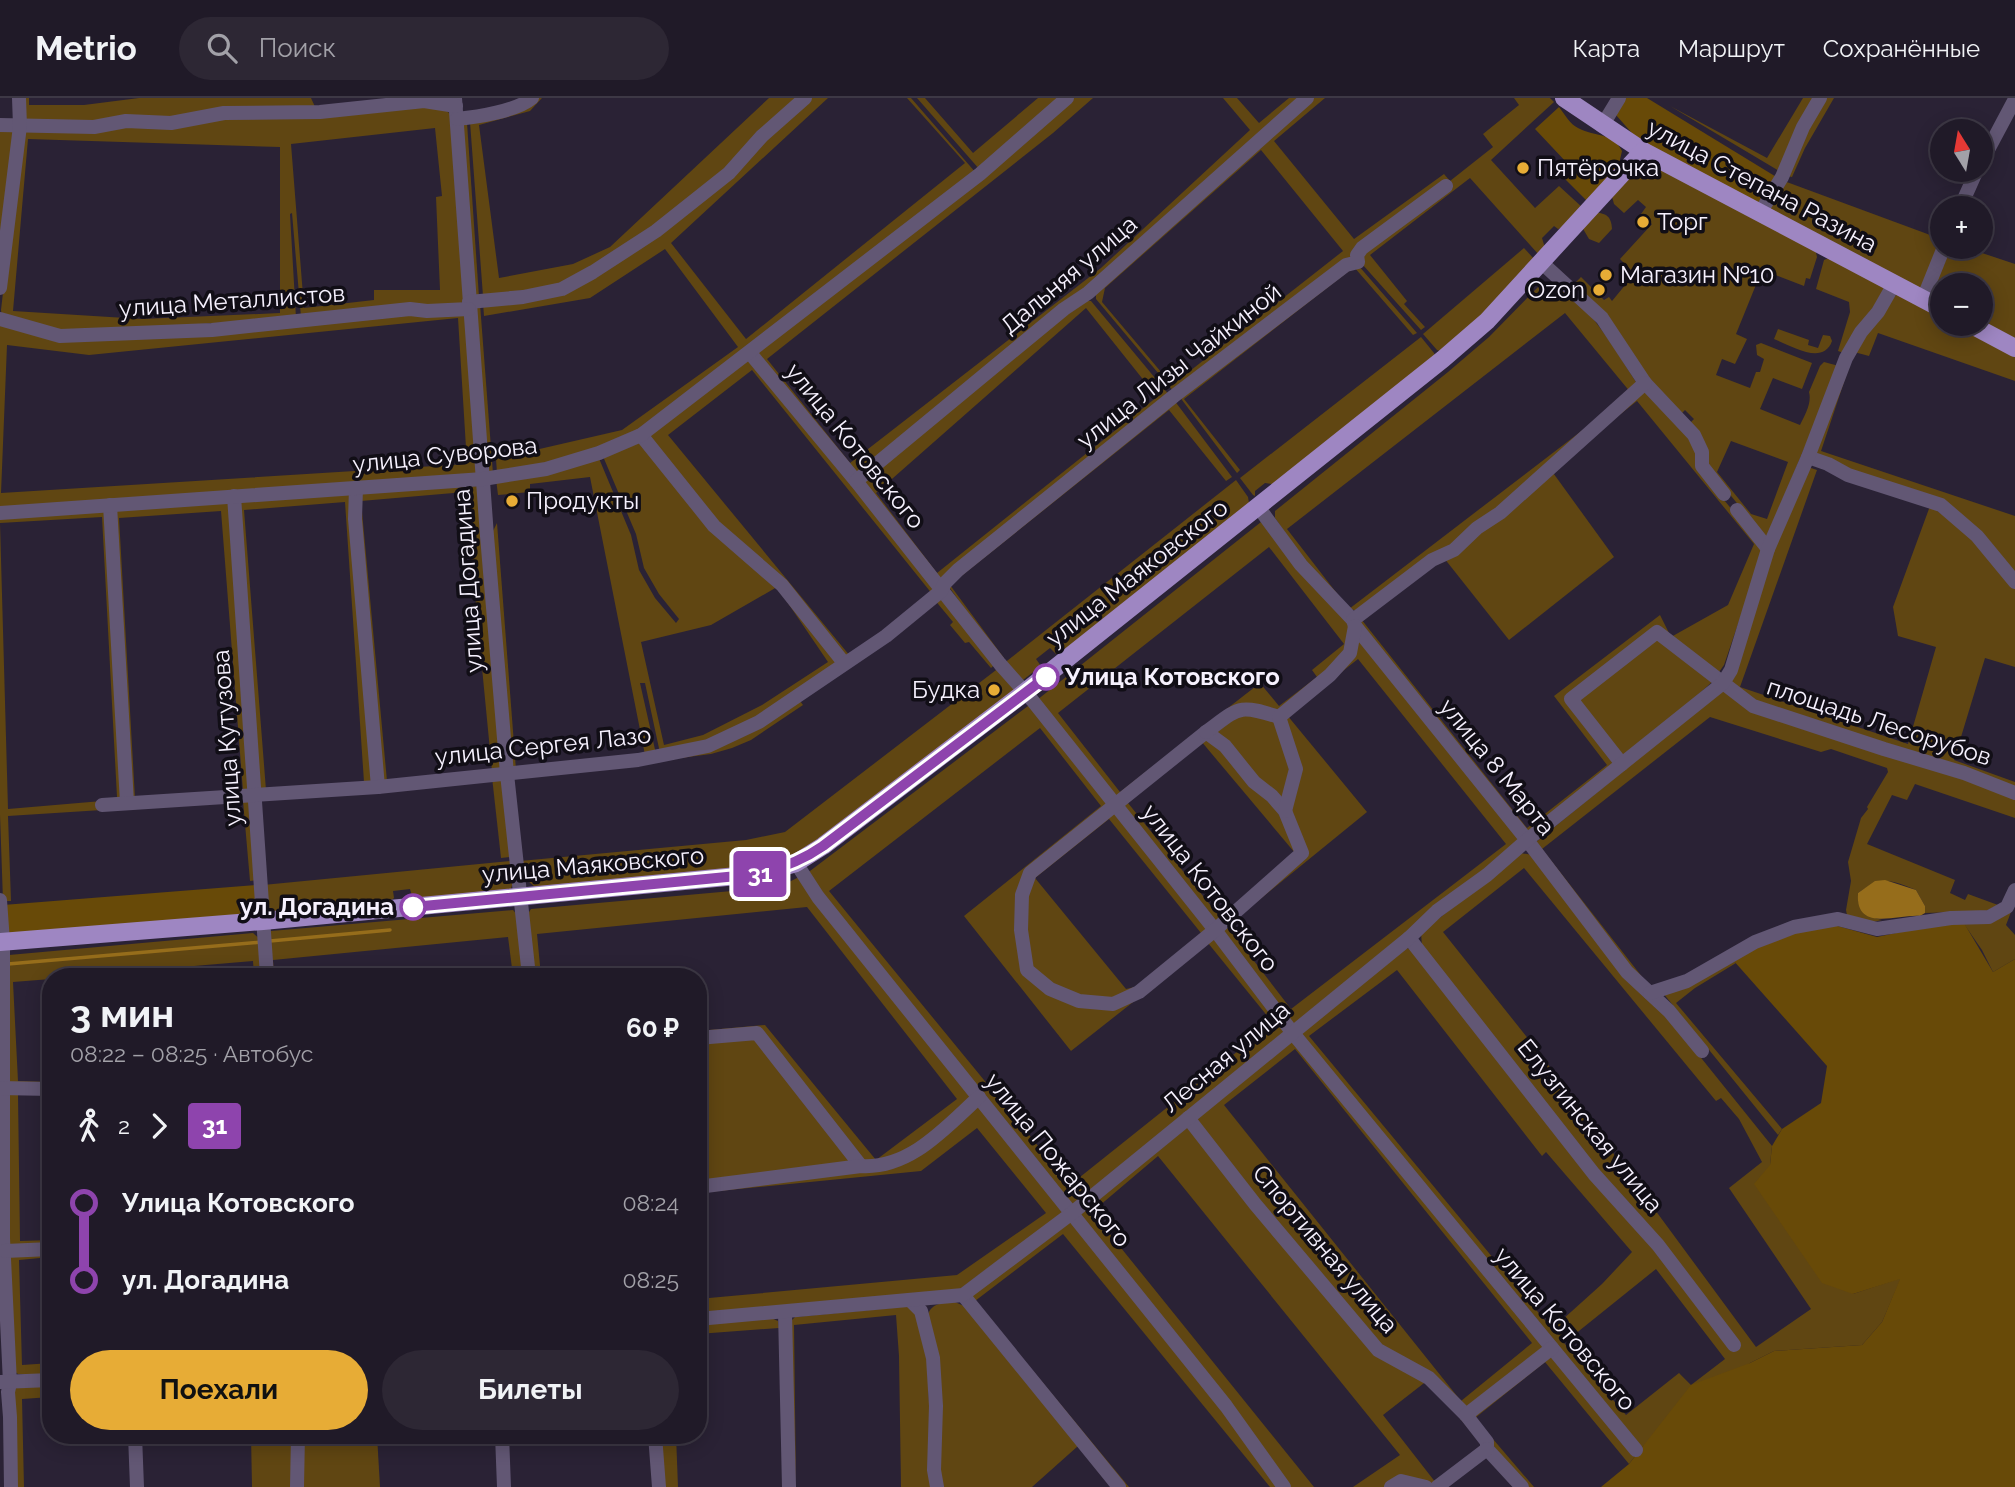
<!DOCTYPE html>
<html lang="ru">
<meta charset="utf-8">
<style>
body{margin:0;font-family:Raleway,sans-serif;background:#2d2734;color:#f1f3f6;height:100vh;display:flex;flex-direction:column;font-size:26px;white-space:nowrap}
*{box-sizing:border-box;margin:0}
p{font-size:23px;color:#a2a1a8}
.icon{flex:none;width:38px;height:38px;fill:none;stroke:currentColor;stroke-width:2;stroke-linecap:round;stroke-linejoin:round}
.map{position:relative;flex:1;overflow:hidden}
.sheet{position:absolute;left:42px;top:870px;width:665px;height:476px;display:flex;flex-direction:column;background:#201a28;border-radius:28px;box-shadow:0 4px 18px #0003,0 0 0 2px #3d3845}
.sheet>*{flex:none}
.badge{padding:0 14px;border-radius:5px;font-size:24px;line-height:46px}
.needle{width:46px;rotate:349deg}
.fabs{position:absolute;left:1930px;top:21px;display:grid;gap:14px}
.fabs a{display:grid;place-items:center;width:63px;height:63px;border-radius:50%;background:#201a28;box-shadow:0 4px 18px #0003,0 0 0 2px #3d3845;font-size:35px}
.map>.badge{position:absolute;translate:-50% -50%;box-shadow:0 0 0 4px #fff}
.legs{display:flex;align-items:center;gap:10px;height:77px;padding:0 28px;font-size:23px}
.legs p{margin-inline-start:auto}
.head{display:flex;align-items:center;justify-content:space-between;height:119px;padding:0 28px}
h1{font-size:38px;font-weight:700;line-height:52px}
.cta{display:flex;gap:14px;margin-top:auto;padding:14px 28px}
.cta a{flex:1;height:80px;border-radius:42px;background:#e7ac36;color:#111;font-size:28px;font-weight:700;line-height:80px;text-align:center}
.cta a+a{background:#2d2734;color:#f1f3f6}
ul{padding:0 28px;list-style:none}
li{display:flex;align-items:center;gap:24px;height:77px;font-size:26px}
li i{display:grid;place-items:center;width:10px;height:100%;margin:0 9px;background:currentColor}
li i::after{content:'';width:18px;height:18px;margin:-9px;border:5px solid;border-radius:50%;background:#201a28}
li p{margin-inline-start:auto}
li:first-child i{background:linear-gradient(#0000 50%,currentColor 0)}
li:last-child i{background:linear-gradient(currentColor 50%,#0000 0)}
header{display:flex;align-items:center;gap:42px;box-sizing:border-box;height:98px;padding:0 35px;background:#201a28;border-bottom:2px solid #3d3845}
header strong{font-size:33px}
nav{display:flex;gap:38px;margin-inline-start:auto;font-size:24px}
.search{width:490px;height:63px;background:#2d2734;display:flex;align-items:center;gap:18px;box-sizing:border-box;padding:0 24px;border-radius:38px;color:#a2a1a8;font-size:26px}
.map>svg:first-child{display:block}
.green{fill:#604612;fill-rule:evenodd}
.forest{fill:#684a08}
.water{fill:#966d1b}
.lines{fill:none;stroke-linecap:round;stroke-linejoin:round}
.stream{stroke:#966d1b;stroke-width:3.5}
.minor{stroke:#625774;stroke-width:14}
.major{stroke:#9e86c2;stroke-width:18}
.line-1-casing{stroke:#fff;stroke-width:16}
.line-1{stroke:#8e44ad;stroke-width:10}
.poi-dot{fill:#e7ac36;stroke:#110e16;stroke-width:2.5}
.stop-1-dot{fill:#fff;stroke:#8e44ad;stroke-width:3.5}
.labels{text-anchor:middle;stroke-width:7;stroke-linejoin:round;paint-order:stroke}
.poi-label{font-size:24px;fill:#f6f1fe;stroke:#110e16;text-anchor:start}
.street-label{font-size:24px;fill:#f6f1fe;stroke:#110e16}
.stop-label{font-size:24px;font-weight:bold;fill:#f6f1fe;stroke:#110e16;text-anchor:start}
</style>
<header>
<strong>Metrio</strong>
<div class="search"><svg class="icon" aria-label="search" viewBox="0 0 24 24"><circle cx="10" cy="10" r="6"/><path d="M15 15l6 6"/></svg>Поиск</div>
<nav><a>Карта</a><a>Маршрут</a><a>Сохранённые</a></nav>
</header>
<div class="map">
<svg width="2015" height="1389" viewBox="0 0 2015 1389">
<rect width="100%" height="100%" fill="#2a2235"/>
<g class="green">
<path d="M21,0H29V7H84L139,0H311L316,11L94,26L22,25Z"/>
<path d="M537,0H542L530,13L479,27L499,180L573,166L610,149L769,0H800L727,74L655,130L562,187L483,198L470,24Z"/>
<path d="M809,0H828L671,145L746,241L965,65L907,0H911L976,75L639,334L544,368L497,375L496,361L622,332L738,249L665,151L590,200L484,218L483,205L523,202L629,151Z"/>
<path d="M917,0H925L973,55L1038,0H1062L980,72Z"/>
<path d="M1073,0H1093L1053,35L767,261L850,365L1101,170L1250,32L1223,0H1237L1259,25L1289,0H1302L1085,194L855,378L757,260L759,252Z"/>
<path d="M1310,0H1325L1274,43L1354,141L1444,76L1450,83L1493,49L1483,36L1519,7L1514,0H1550L1554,4L1491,62L1535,110L1559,88L1583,110L1565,129L1558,131L1554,128L1542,140L1545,150L1539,157L1470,80L1370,157L1407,203L1404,206L1425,229L1421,232L1354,157L1174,294L1096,201V192ZM1261,52L1343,153L1172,287L1102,204L1105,190Z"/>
<path d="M1803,0H1816L1781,74L1670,8L1767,60Z"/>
<path d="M1823,0H1834L1805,50L1792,79L1787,78Z"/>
<path d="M424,6L446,12L452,18L464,201L460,207L301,219L292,115L290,116L296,220L59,235L2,220L1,212L22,30ZM435,30L442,98L436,99L440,192H374V202L304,210L291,46ZM28,41L280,49V215L142,221L13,213Z"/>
<path d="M467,25L479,199L473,198L462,28Z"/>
<path d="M0,29L17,30L0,166Z"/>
<path d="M1651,70H1665L1815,150L1817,159L1810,181L1806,180L1804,188L1762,172L1736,236L1747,241L1735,266L1722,261L1716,277L1750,290L1756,274H1760L1764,261L1757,257L1756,247L1761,245L1812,265L1802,291L1773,280L1760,311L1800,327C1805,317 1812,305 1809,294L1820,268L1824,264L1839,268L1766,441L1706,367L1690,325L1694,321L1685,312L1681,316L1649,280L1574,186L1581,179L1604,202L1609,199L1612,203L1631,180L1628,176L1631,172L1620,161L1652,126L1641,116L1646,109L1638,102L1624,115L1614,106L1611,95L1628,77ZM1731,343L1788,364L1767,421L1751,416L1717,374Z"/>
<path d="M1784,83L1941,141L1923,189L1919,193L1770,115L1769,109Z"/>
<path d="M1595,114C1607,116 1611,118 1612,131L1599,145L1589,141L1582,129Z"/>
<path d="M1949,149H1964L2015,166V243L1981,225V187H1942V205L1931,199Z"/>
<path d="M1524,150L1535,162L1517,184L1443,254L1437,252L1423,236Z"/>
<path d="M1831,159L1885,188L1884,193L1844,255L1838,253L1850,214L1849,204L1816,191L1824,162Z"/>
<path d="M1354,167H1358L1417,235L1413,237L1354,169L1184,301L1240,372L1237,375L1179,298L1347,169Z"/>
<path d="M1550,184C1586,199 1617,255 1638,287L1498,412L1474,427L1452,448L1430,458L1358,513L1350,511L1306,465L1275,420V413L1448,274L1489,239L1542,185ZM1565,215L1631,295L1349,511L1287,431Z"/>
<path d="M1900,195L1942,217V226H1958L2015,255V283L1878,235L1869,258L1854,254L1821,353L2015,418V476L1943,403L1876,383L1815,356L1853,252L1893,199Z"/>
<path d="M1083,203H1091L1170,298L940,486L860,383ZM1086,210L1157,299L937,475L876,395Z"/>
<path d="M480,206L493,376L487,373L474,208Z"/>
<path d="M411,214L465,217L478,374L472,379L0,411V226L59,241ZM458,220L467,366L1,395L7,247L89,257Z"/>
<path d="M1778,231L1809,242L1808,247L1818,250L1823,237L1830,238L1832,243C1823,268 1792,248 1774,241Z"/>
<path d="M1421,239L1434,255L1436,260L1280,387L1265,385L1255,393V398L1253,397L1240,380Z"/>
<path d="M746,261H752L937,493L933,497L752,272L668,337L850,558L845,562L716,427L645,337Z"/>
<path d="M1644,291L1692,340L1699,372L1764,450L1724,567L1712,584L1681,612L1529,736L1361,529V521L1527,730L1607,667L1554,598L1660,517L1671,539L1728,507L1754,446L1637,303L1594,337Z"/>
<path d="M1174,302L1232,379L1226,383L1169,312L950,487L1004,560L1001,562L947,486Z"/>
<path d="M640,340L712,430L779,488L840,564L758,621L707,645L660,655L645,585H640L656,656L520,672L645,657L590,379L530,386V394L498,397L496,381L546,374L598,358L631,437L639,472L655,500L676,525L679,521L659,496L644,470L636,436L602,356ZM777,489L828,564L762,607L703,637L664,647L641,544L711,527Z"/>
<path d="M1808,369L1817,372L1740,589L1908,646L1936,549L1898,538L1893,509L1930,408L1976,440L2015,490V569L1985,560L1954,662L2015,684V691L1755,604L1731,583L1772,453Z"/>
<path d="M1551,372L1614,459L1509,542L1444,460Z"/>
<path d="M1236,382L1248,399L1250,411L1073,549L1056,556L1050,550L1036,561L1041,568L1023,582L1003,566Z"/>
<path d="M479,388L502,674L380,686L359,393ZM465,394L492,673L387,683L361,403Z"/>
<path d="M354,393L375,687L256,696L237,400ZM345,404L364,684L266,692L244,412Z"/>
<path d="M232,401L250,696L128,703L112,410ZM221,413L243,693L135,700L119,420Z"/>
<path d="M108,410L125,703L251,701L257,782L250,783L243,703L8,718L11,803H3L0,717V418ZM102,419L117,699L102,703L8,711L0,425Z"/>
<path d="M1261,424L1349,524L1348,554L1279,616L1251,607L1117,704L1037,602ZM1269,449L1344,546L1312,572L1317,579L1279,608L1260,585L1120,694L1058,615Z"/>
<path d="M497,425L516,672L511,673L491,437Z"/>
<path d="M940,497L996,565L991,570L969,544L965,545L950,527L953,524L934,501L800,603L803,607L751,642L732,650L711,656L635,666L709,650Z"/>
<path d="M1356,533L1518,738L1517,748L1293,929L1219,832L1305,756L1288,712L1299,671L1282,619L1332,579ZM1358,561L1506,746L1291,911L1227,828L1367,714L1287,617Z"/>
<path d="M1000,569L1016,595L825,741L777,766L538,791C526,783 523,777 520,763L746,742L785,734Z"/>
<path d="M1726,592L2015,699V720L1915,686L1907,702L1892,697L1867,746L1955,782L1950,795L1965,802L1968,796L1998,807L1986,813L1925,815V808L1916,792C1889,781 1883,778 1858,795C1857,811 1866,819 1882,822L1873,824L1847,817L1846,812L1851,783L1848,764L1861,720L1868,711L1867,709L1888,674L1887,670L1831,651L1821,654L1710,619L1542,751L1650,889L1639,881L1536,744L1719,595Z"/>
<path d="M1032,605L1111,707L1028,773L1025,873L1050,894L1113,909L1215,835L1288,933L1072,1109L806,776ZM1040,630L1101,708L964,818L1071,953L1208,845L1273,925L1070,1087L829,793Z"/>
<path d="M1236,615L1277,620L1293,670L1284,708L1211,634Z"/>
<path d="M1206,636L1270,699L1299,754L1216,828L1119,708ZM1201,643L1295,755L1220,819L1128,705Z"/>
<path d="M503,678L511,759L501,760L492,679Z"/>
<path d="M1115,712L1212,832C1176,861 1132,912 1082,901C1067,897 1044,879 1030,871L1024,798L1032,776ZM1109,721L1201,835L1139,888L1126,891L1035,780Z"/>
<path d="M1520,755L1533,757L1665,915L1772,1048L1770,1067L1853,1196L1901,1180L1882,1224L1862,1247L1774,1253L1750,1265L1641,1350L1297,935L1404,849L1415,853L1598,1074L1422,848L1421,835ZM1524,770L1716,1003L1721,1000L1739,1021L1762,1064L1729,1090L1811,1211L1756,1249L1538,953L1443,834ZM1397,872L1542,1058L1546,1054L1632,1154L1602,1186L1552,1231L1309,938ZM1656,1171L1725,1261L1691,1287L1679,1275L1626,1317L1564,1245Z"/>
<path d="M511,763L513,784L510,794L419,803L412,798L410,791L393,793L394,800L386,806L269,816L263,787Z"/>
<path d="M801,778L973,997L938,1034L898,1060L862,1064L759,933H698L765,927L876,1062L957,1001L807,809L537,836L541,878H534L527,817L531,811L732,793L789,784Z"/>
<path d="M513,812L518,818L524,878H513L508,839L273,862L274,878H270L267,842L271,833Z"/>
<path d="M2011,814L2006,827L2015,837V861L1993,874L1982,852L1964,826L1992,824Z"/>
<path d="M253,835L261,842L263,878H254L253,863L76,878H51V881L13,884L18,983L51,984L18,997L20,1143L51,1142V1159L19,1162L22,1267L51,1265V1277L18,1276L14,1273L8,1138L9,857Z"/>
<path d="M1733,862L1736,865L1695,890L1676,905L1782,1031L1778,1037L1663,895Z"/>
<path d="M755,939L856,1066L698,1087V943Z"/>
<path d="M1293,939L1547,1250L1466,1314L1379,1248L1193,1020ZM1295,951L1532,1245L1461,1303L1224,1007Z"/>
<path d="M977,1003L1065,1113L960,1191L698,1216V1201L957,1177L1046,1115L977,1030L921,1073L698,1095L900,1065Z"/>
<path d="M1188,1025L1205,1044L1253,1107L1379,1255L1428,1282L1463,1319L1485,1345V1351L1435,1389L1398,1381L1385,1389H1353L1400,1357L1158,1058L1092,1114L1314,1389H1287L1228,1307L1077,1116ZM1428,1282L1483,1348L1436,1385L1383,1317Z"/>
<path d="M1071,1121L1224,1309L1281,1389H1270L1063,1136L975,1203L1129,1389H1123L973,1205L971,1197Z"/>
<path d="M955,1204L964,1208L1078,1348L1032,1389H942L928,1216C933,1204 944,1205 955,1204Z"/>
<path d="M911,1208L917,1216L926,1240L933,1389H901L899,1258L896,1217L794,1227L796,1389L790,1224L795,1219Z"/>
<path d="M771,1220L778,1223L779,1230L698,1236V1227Z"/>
<path d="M1550,1254L1636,1357L1629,1366L1545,1264L1475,1320L1534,1389H1526L1470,1318Z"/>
<path d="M51,1288V1299L22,1301L24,1389H15L14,1290Z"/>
<path d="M251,1337H293L292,1389H252Z"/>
<path d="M303,1337H377L380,1389H301Z"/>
<path d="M659,1337H676L678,1389H663Z"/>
</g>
<g class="forest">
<path d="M1623,0H1647L1778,80L1758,108L1638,42L1616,17Z"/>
<path d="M1559,9C1565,17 1570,26 1578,30C1594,39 1613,34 1622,53L1618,70L1588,104L1559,75L1568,66L1535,31Z"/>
<path d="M257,787L256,818L8,838L3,807Z"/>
<path d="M1964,825L1993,874L2015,861V1389H1601L1629,1366L1691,1287L1750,1265L1774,1253L1862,1247L1882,1224L1900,1181L1853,1196L1822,1185L1754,1086L1770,1067L1772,1048L1782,1031L1821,1005L1827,968L1733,862L1757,848L1796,834L1834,827L1877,839L1924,829Z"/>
</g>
<path class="water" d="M1885,782L1916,792L1925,808V815L1920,818C1898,816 1855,835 1858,795L1875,783Z"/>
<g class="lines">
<g class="stream">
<path d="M270,843L390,832"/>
<path d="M8,866L262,844"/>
</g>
<g class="minor">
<path d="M455,0L487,438L507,676L529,878"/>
<path d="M457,21C477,19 517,13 532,0"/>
<path d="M0,27L94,29L126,23L171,25L224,15L320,14L424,3L456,8"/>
<path d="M1602,28L1619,0"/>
<path d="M1981,65L2015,1"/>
<path d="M1960,110L1977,72"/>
<path d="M1760,115L1782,79L1803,29L1820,0"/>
<path d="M1541,164L1602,220L1645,285L1694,337L1702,354V368L1724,396"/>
<path d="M0,190L20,28L19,0"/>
<path d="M1923,201L1944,149"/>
<path d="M469,204L523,199L562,191L593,174L656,133L729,75L762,38L805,0"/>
<path d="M0,221L60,238L212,232L410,211L427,213L469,211"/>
<path d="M750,255L856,383L1000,566L1032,602L1215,832L1292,934L1636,1352"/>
<path d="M641,337L714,428L782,487L844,565"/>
<path d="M1808,359L1828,366L1848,377L1941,407L1977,438L2015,484"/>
<path d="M856,383L1064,211L1088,195L1307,0"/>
<path d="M356,390L355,421L378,689"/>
<path d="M234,398L267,878"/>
<path d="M110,407L127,705"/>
<path d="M1259,410L1301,467L1353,522L1355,528L1527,742L1627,874L1669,913L1702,953"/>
<path d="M1737,412L1768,451"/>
<path d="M0,415L483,381L546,371L599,355L641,337L980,76L1067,0"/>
<path d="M1353,522L1432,462L1454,452L1477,430L1500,415L1645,285"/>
<path d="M1206,634L1225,648L1254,684L1272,698L1285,713L1302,755L1215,832L1139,894L1113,906L1079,903L1050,891L1027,872L1021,832L1022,797L1030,775Z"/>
<path d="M1206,634C1240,609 1238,606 1279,619"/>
<path d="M1622,666L1571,601L1657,534L1753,608L1884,651L1964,675L2015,695"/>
<path d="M102,707L378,689L638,662L708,648L759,624L886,538L941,493L945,485L958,472L1174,298L1346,167L1358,164L1357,157L1362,150L1446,88"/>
<path d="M1285,713L1296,671L1279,619L1330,577L1350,555L1355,528"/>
<path d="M796,765L818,799L1226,1308L1284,1389"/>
<path d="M0,802L3,844V1140L10,1285L8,1294L10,1319L11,1389"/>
<path d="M1409,840L1594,1076L1658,1147L1734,1247"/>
<path d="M1650,895L1687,883L1755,844L1794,829L1838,821L1877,831L1951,820L1989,819L2007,809L2015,792"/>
<path d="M698,940L757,935L861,1068"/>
<path d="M0,990L51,991"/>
<path d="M1188,1020L1255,1106L1378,1252L1429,1280L1466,1317L1487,1344V1351L1522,1389"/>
<path d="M698,1089L861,1068C910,1071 945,1030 979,999"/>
<path d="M5,1153L51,1151"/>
<path d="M963,1197L1119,1389"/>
<path d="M910,1202L921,1213L933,1260L936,1308L934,1372L937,1389"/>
<path d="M785,1214L789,1389"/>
<path d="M698,1221L963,1197L1072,1115L1409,840L1437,813L1487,777L1527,742L1723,585L1731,572L1768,451L1808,359L1846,260L1861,234L1878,214L1894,186"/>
<path d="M1,1284L51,1282"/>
<path d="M1466,1317L1552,1250"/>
<path d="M135,1337L137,1389"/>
<path d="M502,1337L504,1389"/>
<path d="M655,1337L659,1389"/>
<path d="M297,1389L298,1337"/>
<path d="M1391,1389L1401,1383L1426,1389"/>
<path d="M1437,1389L1487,1351"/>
</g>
<g class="major">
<path d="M1564,0L1643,53L1942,211"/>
<path d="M1970,226L2015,250"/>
<path d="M0,844L263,823L758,776L796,765L823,748L1025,594L1443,261L1487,223L1643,53"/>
</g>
</g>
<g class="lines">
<defs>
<path id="line-1" d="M413,809L758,776C783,770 803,762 823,748L1046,579"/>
</defs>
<use href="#line-1" class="line-1-casing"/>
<use href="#line-1" class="line-1"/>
</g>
<g class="poi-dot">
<circle cx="1523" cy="70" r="7"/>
<circle cx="1643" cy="124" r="7"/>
<circle cx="1606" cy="177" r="7"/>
<circle cx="1599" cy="192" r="7"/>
<circle cx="512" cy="403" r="7"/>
<circle cx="994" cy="592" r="7"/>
</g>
<g class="stop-1-dot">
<circle cx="1046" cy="579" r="12"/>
<circle cx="413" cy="809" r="12"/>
</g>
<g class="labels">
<g class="poi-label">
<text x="1537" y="78">Пятёрочка</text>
<text x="1657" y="132">Торг</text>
<text x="1620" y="185">Магазин №10</text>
<text x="1585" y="200" text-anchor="end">Ozon</text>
<text x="526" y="411">Продукты</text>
<text x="980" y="600" text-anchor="end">Будка</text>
</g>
<g class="street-label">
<text transform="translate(1762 88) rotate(28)" y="8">улица Степана Разина</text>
<text transform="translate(1069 177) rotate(-40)" y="8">Дальняя улица</text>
<text transform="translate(232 203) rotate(-4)" y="8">улица Металлистов</text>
<text transform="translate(1179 268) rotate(-38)" y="8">улица Лизы Чайкиной</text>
<text transform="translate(855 348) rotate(51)" y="8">улица Котовского</text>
<text transform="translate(445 357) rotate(-6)" y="8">улица Суворова</text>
<text transform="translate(1137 475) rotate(-38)" y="8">улица Маяковского</text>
<text transform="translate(468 483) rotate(-94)" y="8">улица Догадина</text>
<text transform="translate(1879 624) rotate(18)" y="8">площадь Лесорубов</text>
<text transform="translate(227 640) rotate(-94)" y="8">улица Кутузова</text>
<text transform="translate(543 648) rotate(-6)" y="8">улица Сергея Лазо</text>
<text transform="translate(1497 669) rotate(51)" y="8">улица 8 Марта</text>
<text transform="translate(593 767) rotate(-5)" y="8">улица Маяковского</text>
<text transform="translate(1210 790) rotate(52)" y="8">улица Котовского</text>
<text transform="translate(1226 959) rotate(-40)" y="8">Лесная улица</text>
<text transform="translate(1590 1028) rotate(51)" y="8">Елузгинская улица</text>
<text transform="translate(1058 1062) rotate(51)" y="8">улица Пожарского</text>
<text transform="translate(1325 1151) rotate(50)" y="8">Спортивная улица</text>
<text transform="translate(1565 1231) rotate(50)" y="8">улица Котовского</text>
</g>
<g class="stop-label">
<text x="1065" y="587">Улица Котовского</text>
<text x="394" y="817" text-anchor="end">ул. Догадина</text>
</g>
</g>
</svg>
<div class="fabs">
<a><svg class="needle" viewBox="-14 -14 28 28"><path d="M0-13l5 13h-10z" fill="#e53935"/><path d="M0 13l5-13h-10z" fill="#a2a1a8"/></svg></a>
<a>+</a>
<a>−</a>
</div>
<b class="badge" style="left:760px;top:776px;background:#8e44ad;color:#fff">31</b>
<section class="sheet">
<div class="head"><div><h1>3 мин</h1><p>08:22 – 08:25 · Автобус</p></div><b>60 ₽</b></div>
<div class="legs"><svg class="icon" aria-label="walk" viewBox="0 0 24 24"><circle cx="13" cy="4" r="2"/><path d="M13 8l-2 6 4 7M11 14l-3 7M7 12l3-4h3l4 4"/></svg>2<svg class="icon" aria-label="forward" viewBox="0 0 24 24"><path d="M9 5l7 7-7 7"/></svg><b class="badge" style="background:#8e44ad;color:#fff">31</b></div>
<ul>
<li><i style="color:#8e44ad"></i><b>Улица Котовского</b><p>08:24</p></li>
<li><i style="color:#8e44ad"></i><b>ул. Догадина</b><p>08:25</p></li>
</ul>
<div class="cta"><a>Поехали</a><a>Билеты</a></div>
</section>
</div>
